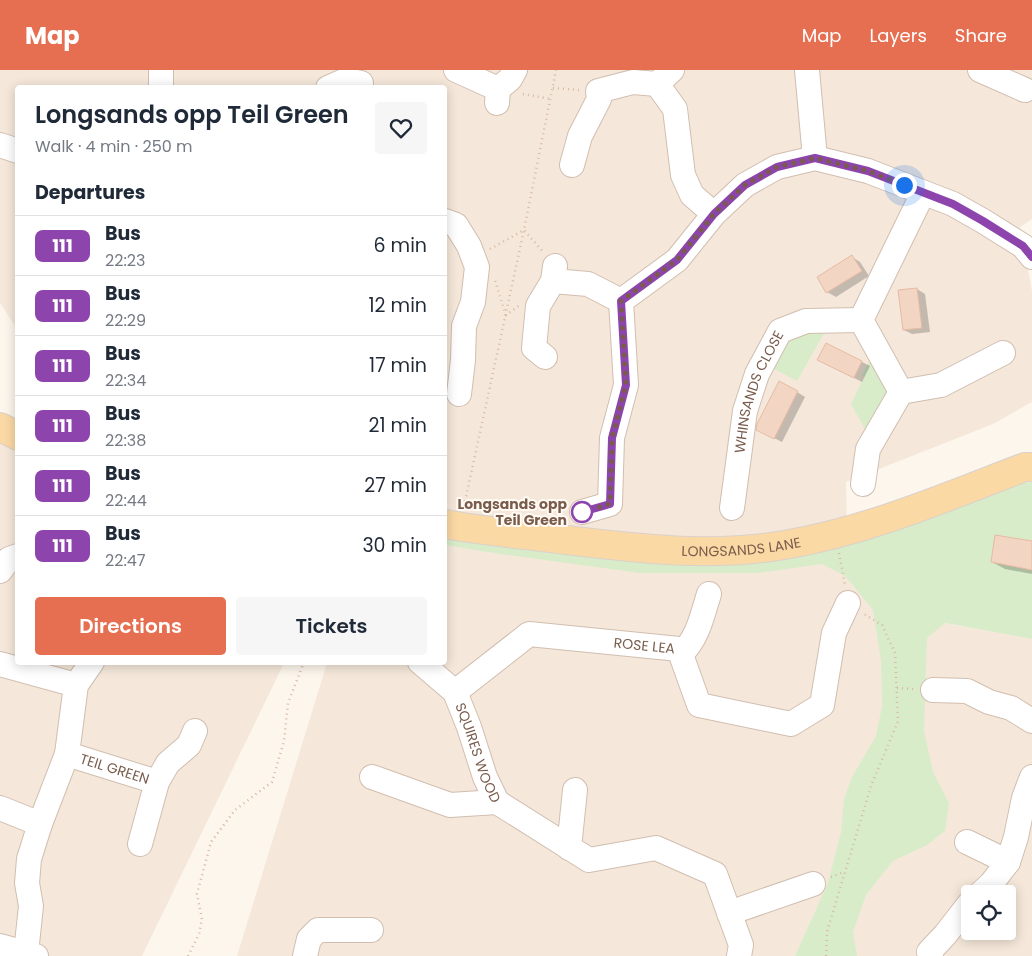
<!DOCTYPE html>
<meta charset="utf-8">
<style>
body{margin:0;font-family:Poppins,sans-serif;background:#f6f6f7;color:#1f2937;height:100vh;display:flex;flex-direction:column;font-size:19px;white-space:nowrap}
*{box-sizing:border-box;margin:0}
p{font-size:16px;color:#747a83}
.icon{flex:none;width:28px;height:28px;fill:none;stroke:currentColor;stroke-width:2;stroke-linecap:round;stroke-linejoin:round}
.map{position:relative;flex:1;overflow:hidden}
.panel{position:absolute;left:15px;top:15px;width:432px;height:580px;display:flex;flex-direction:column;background:#fff;border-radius:5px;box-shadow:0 2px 12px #0003}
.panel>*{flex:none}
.badge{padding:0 10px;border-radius:8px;font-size:18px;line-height:32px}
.tools{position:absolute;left:961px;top:815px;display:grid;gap:10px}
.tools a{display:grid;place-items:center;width:55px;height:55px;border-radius:5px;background:#fff;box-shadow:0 2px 12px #0003;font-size:25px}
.you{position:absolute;width:25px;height:25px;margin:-12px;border:4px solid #fff;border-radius:50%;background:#1a73e8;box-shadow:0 0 0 8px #1a73e833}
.map>.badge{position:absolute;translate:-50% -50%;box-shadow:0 0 0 2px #fff}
h2{padding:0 20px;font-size:19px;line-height:45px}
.round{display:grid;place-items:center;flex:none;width:52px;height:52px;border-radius:5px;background:#f6f6f7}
.overview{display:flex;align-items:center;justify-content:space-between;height:85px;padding:0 20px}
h1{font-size:24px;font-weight:600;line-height:38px}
.button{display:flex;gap:10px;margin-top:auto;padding:10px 20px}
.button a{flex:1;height:58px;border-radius:5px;background:#e76f51;color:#fff;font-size:20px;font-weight:600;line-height:58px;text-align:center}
.button a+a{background:#f6f6f7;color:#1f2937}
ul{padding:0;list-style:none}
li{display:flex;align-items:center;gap:15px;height:60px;padding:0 20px;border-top:1px solid #e0e1e3}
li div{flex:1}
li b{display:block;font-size:19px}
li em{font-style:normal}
li .badge{min-width:55px;font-weight:700;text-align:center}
header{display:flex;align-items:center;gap:30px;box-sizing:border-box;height:70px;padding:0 25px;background:#e76f51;color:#fff}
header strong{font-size:24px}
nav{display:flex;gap:28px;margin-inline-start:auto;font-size:18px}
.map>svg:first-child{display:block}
.residential{fill:#f5e8da;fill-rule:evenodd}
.green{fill:#d8ecc9}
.shadow{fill:#0003}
.building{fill:#f3d5c3;stroke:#e6bba3}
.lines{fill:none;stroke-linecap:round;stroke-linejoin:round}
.minor-casing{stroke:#d1beb0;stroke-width:26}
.major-casing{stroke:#dad1cd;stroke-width:30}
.path{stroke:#d9b8a5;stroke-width:2.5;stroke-dasharray:1 4;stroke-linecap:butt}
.minor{stroke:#fff;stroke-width:24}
.major{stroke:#fbd9a5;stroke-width:28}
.line-casing{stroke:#fff;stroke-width:11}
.line{stroke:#8e44ad;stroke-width:8}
.walk{stroke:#7a5c4d;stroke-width:5;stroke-dasharray:0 9}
.stop-dot{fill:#fff;stroke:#8e44ad;stroke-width:2.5}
.labels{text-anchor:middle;stroke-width:4;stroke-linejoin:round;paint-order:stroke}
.street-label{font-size:14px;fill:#7a5c4d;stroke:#fffaf3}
.stop-label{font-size:14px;font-weight:bold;fill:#7a5c4d;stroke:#fffaf3;text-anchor:end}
</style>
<header>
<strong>Map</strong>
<nav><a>Map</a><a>Layers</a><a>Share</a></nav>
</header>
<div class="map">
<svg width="1032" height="886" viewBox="0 0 1032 886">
<rect width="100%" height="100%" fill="#fdf6ec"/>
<g class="residential">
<path d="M0,0H1032V149L1020,157L1032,221V332L993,354L846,412L848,510L873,540L1032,569V886H857L856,884L853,886H237L327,593L445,592V18H18L17,259L0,233ZM970,824H1008V861H970Z"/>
<path d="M17,353L18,592L284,593L142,886H0V364Z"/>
</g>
<g class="green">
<path d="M826,260L797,311L770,297L790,262Z"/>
<path d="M872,286L891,316L888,330L865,359L851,334L864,307L862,305Z"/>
<path d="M1032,412V569L945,553L927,568L924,661L933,702L949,733L945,761L927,775L893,791L866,825L853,862L857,886H795L828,813L841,762L844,729L852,707L876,666L882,636L881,591L873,540L845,506L822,494L758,503H640L500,484L445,475V463L584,485L904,455L1022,413Z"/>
</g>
<g class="shadow">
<path d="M852,187L860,192L869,206L836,227L827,222Z"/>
<path d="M917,219L925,224L930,262L912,264L904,260Z"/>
<path d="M826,274L870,296L862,312L827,294Z"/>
<path d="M797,322L805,327L782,372L766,364Z"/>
<path d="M1032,472V504L1005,499L992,492Z"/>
</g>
<g class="building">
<path d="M852,185L862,201L826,223L817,207Z"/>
<path d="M917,218L922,258L903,260L898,220Z"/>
<path d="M826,273L862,291L854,308L817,290Z"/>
<path d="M779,311L798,321L774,369L756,360L757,354Z"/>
<path d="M995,465L1032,471V500L991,492Z"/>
</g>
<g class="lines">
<defs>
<g id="minor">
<path d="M161,0V18"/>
<path d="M456,0L498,19L497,33"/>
<path d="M807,0L815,88"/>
<path d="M980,0L1025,20"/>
<path d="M657,14L675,39L683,105L692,125L714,144"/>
<path d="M328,18L346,10L361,13"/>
<path d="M498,19L510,9L515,0"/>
<path d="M0,75L18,81"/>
<path d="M572,95L580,66L599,29L598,21L633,12L657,14L672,0"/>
<path d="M445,151L456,155L469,176L477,197L473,232L464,256L463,290L459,324"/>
<path d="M553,211L588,214L621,231"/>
<path d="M545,287L534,278L538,236L553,211L555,196"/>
<path d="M901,322L861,250L923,123"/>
<path d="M863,414L868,379L901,322L941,315L1003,283"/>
<path id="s1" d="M732,438L745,341L757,304L780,261L806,251L861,250"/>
<path d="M582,442L610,434L612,368L626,315L621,231L677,190L714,144L745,115L777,97L815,88L868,101L953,134L983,151L1023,176L1032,187"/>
<path d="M0,501L9,489L18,486"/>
<path d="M681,584C698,568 702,546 709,524"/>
<path id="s2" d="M420,592L455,622L469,657L485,707L497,732L589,790L656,778L715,804L741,875L739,886"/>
<path d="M0,594L76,615"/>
<path d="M933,620L967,621L989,632L1011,638L1032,651"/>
<path id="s3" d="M455,622L529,564L679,579L699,635L791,654L822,635L834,563L848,533"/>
<path id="s4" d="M67,684L157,712L140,774"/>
<path d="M372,707L450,735L497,732"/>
<path d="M157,712L168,693L189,675L195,661"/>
<path d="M0,738L40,754"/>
<path d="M967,772L1008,792"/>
<path d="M569,778L575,720"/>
<path d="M980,824L991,814L1008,792L1016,767L1024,728L1032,707"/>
<path d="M729,843L813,814"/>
<path d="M0,876L36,886"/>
<path d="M26,883L31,836L27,813L29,789L40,754L67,684L76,615L92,592"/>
<path d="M305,886L309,869L318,860H371"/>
<path d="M931,886L929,882L945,865L970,833"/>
</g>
<g id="major">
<path d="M0,357L18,366"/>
<path id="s5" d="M445,454C482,461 520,464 558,469C633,478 709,488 784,475C868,461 946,427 1025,397H1032"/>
</g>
</defs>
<use href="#minor" class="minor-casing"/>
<use href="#major" class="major-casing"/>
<g class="path">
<path d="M553,18L579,20"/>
<path d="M523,24L551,29"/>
<path d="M490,179L524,160L544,183"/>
<path d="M495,211L506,245L520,235"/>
<path d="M464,436L524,160L556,0"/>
<path d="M839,483L845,515"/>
<path d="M897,618L914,619"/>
<path d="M831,807L844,802"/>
<path d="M188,886L199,864L202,849L197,824L211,772L235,740L272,712L284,671L288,633L304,592"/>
<path d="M826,886L827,862L871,716L898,651L895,583L882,555L864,544"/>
</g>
<use href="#minor" class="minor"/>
<use href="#major" class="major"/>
</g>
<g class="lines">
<defs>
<path id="line" d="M582,442L610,434L612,368L626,315L621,231L677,190L714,144L745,115L777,97L815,88L868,101L953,134L983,151L1023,176L1032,187"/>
</defs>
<use href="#line" class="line-casing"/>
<use href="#line" class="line"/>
<path class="walk" d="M582,442L610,434L612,368L626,315L621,231L677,190L714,144L745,115L777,97L815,88L868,101L904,115"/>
</g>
<circle class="stop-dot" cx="582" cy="442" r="10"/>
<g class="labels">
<g class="street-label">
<text dy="5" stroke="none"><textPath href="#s1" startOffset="120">WHINSANDS CLOSE</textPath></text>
<text dy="5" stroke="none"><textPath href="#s5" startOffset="298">LONGSANDS LANE</textPath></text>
<text dy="5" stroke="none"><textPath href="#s3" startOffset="210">ROSE LEA</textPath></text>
<text dy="5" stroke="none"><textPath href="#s2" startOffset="111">SQUIRES WOOD</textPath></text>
<text dy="5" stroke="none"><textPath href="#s4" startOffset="50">TEIL GREEN</textPath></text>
</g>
<g class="stop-label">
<text x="567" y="439">Longsands opp<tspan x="567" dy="16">Teil Green</tspan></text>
</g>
</g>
</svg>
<div class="tools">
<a><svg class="icon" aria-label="locate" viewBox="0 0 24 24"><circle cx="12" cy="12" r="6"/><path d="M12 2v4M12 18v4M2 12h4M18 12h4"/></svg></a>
</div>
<div class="you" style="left:904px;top:115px"></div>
<section class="panel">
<div class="overview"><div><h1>Longsands opp Teil Green</h1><p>Walk · 4 min · 250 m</p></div><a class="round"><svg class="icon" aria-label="heart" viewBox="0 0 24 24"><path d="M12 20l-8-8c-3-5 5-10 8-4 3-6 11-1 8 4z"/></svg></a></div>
<h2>Departures</h2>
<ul>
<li><span class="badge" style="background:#8e44ad;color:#fff">111</span><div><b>Bus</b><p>22:23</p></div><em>6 min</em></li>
<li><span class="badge" style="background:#8e44ad;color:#fff">111</span><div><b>Bus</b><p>22:29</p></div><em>12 min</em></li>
<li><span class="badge" style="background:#8e44ad;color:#fff">111</span><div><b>Bus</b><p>22:34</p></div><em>17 min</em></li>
<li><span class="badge" style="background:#8e44ad;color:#fff">111</span><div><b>Bus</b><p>22:38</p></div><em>21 min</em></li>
<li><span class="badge" style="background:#8e44ad;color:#fff">111</span><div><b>Bus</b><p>22:44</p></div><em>27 min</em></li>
<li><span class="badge" style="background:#8e44ad;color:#fff">111</span><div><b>Bus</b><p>22:47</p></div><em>30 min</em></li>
</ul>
<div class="button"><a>Directions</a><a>Tickets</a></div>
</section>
</div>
